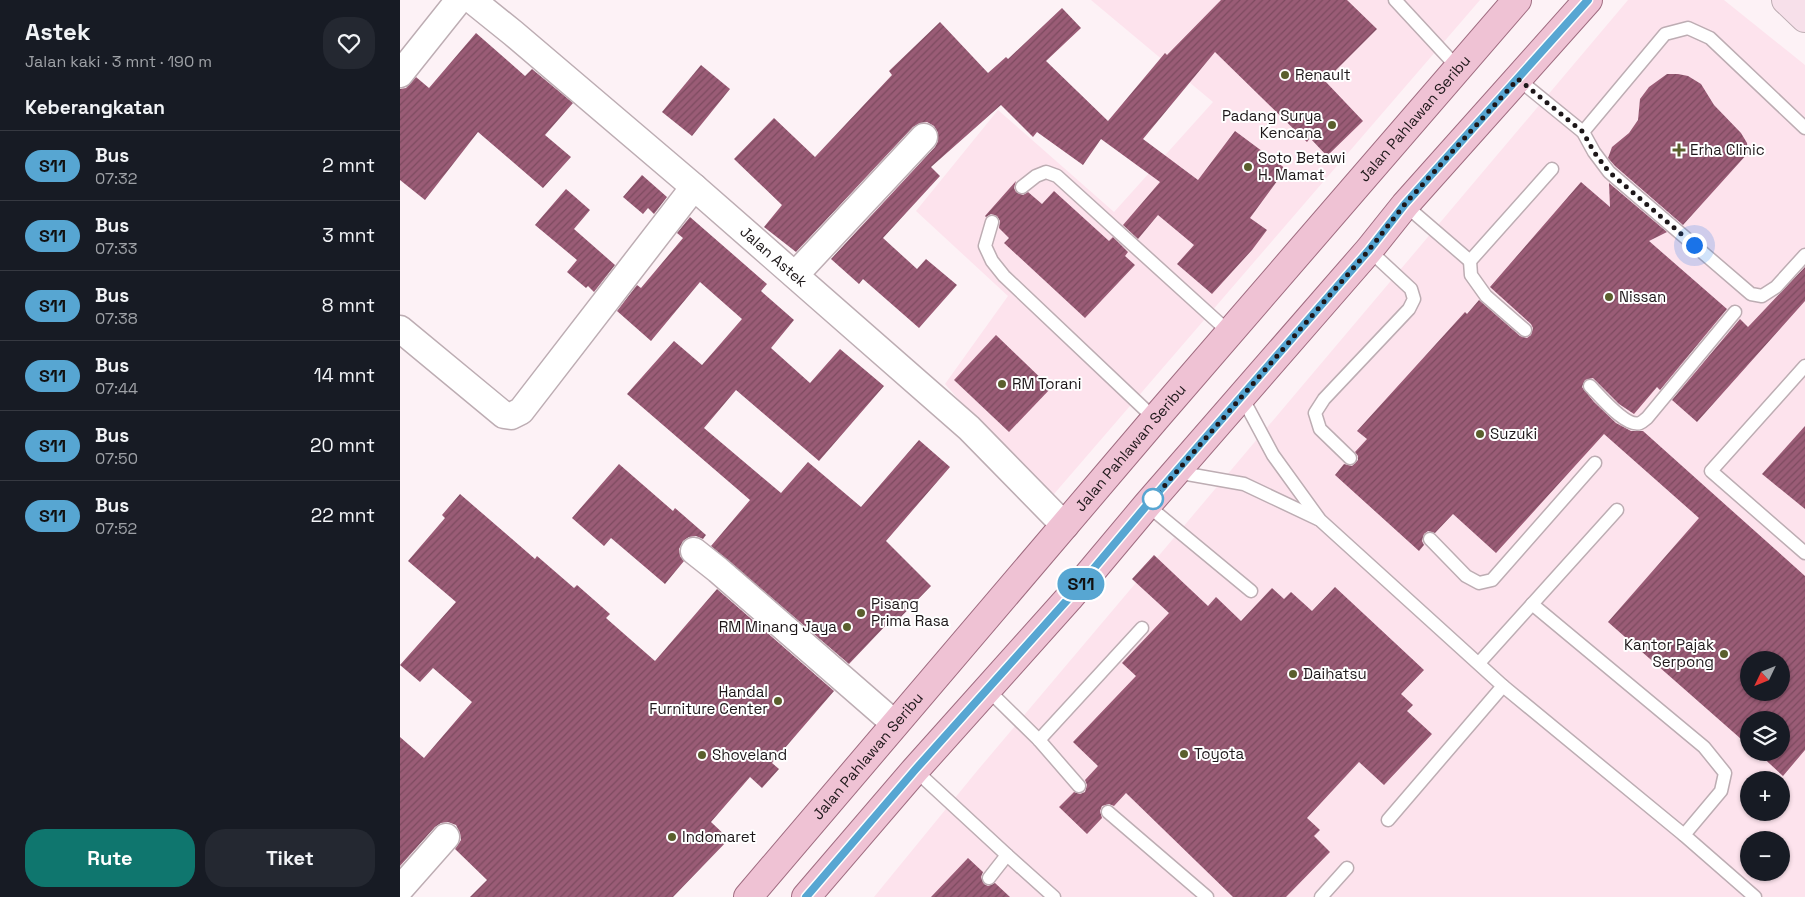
<!DOCTYPE html>
<html lang="id">
<meta charset="utf-8">
<style>
body{margin:0;font-family:"Space Grotesk",sans-serif;background:#242831;color:#f1f3f6;height:100vh;display:flex;flex-direction:column;font-size:19px;white-space:nowrap}
*{box-sizing:border-box;margin:0}
p{font-size:16px;color:#9ea1a6}
.icon{flex:none;width:28px;height:28px;fill:none;stroke:currentColor;stroke-width:2;stroke-linecap:round;stroke-linejoin:round}
.map{position:relative;flex:1;overflow:hidden}
.sheet{display:flex;flex-direction:column;background:#171b24;width:400px}
.sheet>*{flex:none}
.badge{padding:0 10px;border-radius:16px;font-size:18px;line-height:32px}
.needle{width:32px;rotate:227deg}
.fabs{position:absolute;left:1340px;top:651px;display:grid;gap:10px}
.fabs a{display:grid;place-items:center;width:50px;height:50px;border-radius:50%;background:#171b24;box-shadow:0 1px 4px #0004;font-size:25px}
.you{position:absolute;width:25px;height:25px;margin:-12px;border:4px solid #fff;border-radius:50%;background:#1a73e8;box-shadow:0 0 0 8px #1a73e833}
.map>.badge{position:absolute;translate:-50% -50%;box-shadow:0 0 0 2px #fff}
h2{padding:0 25px;font-size:19px;line-height:45px}
.round{display:grid;place-items:center;flex:none;width:52px;height:52px;border-radius:20px;background:#242831}
.overview{display:flex;align-items:center;justify-content:space-between;height:85px;padding:0 25px}
h1{font-size:24px;font-weight:700;line-height:38px}
.cta{display:flex;gap:10px;margin-top:auto;padding:10px 25px}
.cta a{flex:1;height:58px;border-radius:20px;background:#0f766e;color:#fff;font-size:20px;font-weight:700;line-height:58px;text-align:center}
.cta a+a{background:#242831;color:#f1f3f6}
ul{padding:0;list-style:none}
li{display:flex;align-items:center;gap:15px;height:70px;padding:0 25px;border-top:1px solid #363941}
li div{flex:1}
li b{display:block;font-size:19px}
li em{font-style:normal}
li .badge{min-width:55px;font-weight:700;text-align:center}
main{display:flex;flex:1;min-height:0}
.map>svg:first-child{display:block}
.built{fill:#fde3ed;fill-rule:evenodd}
.building{fill:url(#building-hatch);fill-rule:evenodd}
.lines{fill:none;stroke-linecap:round;stroke-linejoin:round}
.service-casing{stroke:#bdadb3;stroke-width:15}
.minor-casing{stroke:#bdadb3;stroke-width:29}
.secondary-casing{stroke:#bdadb3;stroke-width:30}
.primary-casing{stroke:#9f6c80;stroke-width:30}
.service{stroke:#fff;stroke-width:12}
.minor{stroke:#fff;stroke-width:26}
.secondary{stroke:#f7e0ea;stroke-width:28}
.primary{stroke:#efc2d4;stroke-width:28}
.line-casing{stroke:#fff;stroke-width:11}
.line{stroke:#57a6d2;stroke-width:8}
.walk{stroke:#1d1719;stroke-width:5;stroke-dasharray:0 9}
.poi-dot{fill:#5a5f2d;stroke:#fff;stroke-width:2}
.stop-dot{fill:#fff;stroke:#57a6d2;stroke-width:2.5}
.labels{text-anchor:middle;stroke-width:4;stroke-linejoin:round;paint-order:stroke}
.poi-label{font-size:15px;fill:#1d1719;stroke:#fff;text-anchor:start}
.street-label{font-size:15px;fill:#1d1719;stroke:#fff}
</style>
<main>
<section class="sheet">
<div class="overview"><div><h1>Astek</h1><p>Jalan kaki · 3 mnt · 190 m</p></div><a class="round"><svg class="icon" aria-label="heart" viewBox="0 0 24 24"><path d="M12 20l-8-8c-3-5 5-10 8-4 3-6 11-1 8 4z"/></svg></a></div>
<h2>Keberangkatan</h2>
<ul>
<li><span class="badge" style="background:#57a6d2;color:#111">S11</span><div><b>Bus</b><p>07:32</p></div><em>2 mnt</em></li>
<li><span class="badge" style="background:#57a6d2;color:#111">S11</span><div><b>Bus</b><p>07:33</p></div><em>3 mnt</em></li>
<li><span class="badge" style="background:#57a6d2;color:#111">S11</span><div><b>Bus</b><p>07:38</p></div><em>8 mnt</em></li>
<li><span class="badge" style="background:#57a6d2;color:#111">S11</span><div><b>Bus</b><p>07:44</p></div><em>14 mnt</em></li>
<li><span class="badge" style="background:#57a6d2;color:#111">S11</span><div><b>Bus</b><p>07:50</p></div><em>20 mnt</em></li>
<li><span class="badge" style="background:#57a6d2;color:#111">S11</span><div><b>Bus</b><p>07:52</p></div><em>22 mnt</em></li>
</ul>
<div class="cta"><a>Rute</a><a>Tiket</a></div>
</section>
<div class="map">
<svg width="1405" height="897" viewBox="0 0 1405 897">
<defs>
<pattern id="building-hatch" width="6" height="6" patternUnits="userSpaceOnUse" patternTransform="scale(1.25)"><rect width="6" height="6" fill="#9a5c76"/><path d="M-1 1l2-2M0 6l6-6M5 7l2-2" fill="none" stroke="#7d4b60"/></pattern>
</defs>
<rect width="100%" height="100%" fill="#fdf2f6"/>
<g class="built">
<path d="M691,0H1080L648,501L545,384L608,296L516,211L598,110L714,212L813,102Z"/>
<path d="M1228,0H1324L1405,65V897H474L577,771ZM1349,660H1381V692H1349ZM1349,720H1381V752H1349ZM1349,780H1381V812H1349ZM1349,840H1381V872H1349Z"/>
</g>
<g class="building">
<path d="M821,0H947L977,29L925,81L963,121L927,156L910,138L907,142L815,52L743,139L798,180L835,131L886,169L850,218L867,230L852,250L812,294L777,264L794,245L758,215L738,239L723,225L760,182L701,139L683,165L637,132L633,137L601,105L531,167L540,176L483,238L517,269L526,259L557,285L519,328L463,279L459,284L431,259L535,147L538,141V133L534,126L527,122L520,123L513,127L396,252L364,227L382,205L334,159L374,118L415,157L492,75L489,71L540,22L588,73L606,57L608,59L662,8L681,28L646,61L708,121L765,53L767,55Z"/>
<path d="M76,33L125,76L132,69L173,103L145,135L171,157L143,188L78,132L25,200L0,180V89L6,88L16,77L29,88Z"/>
<path d="M301,65L330,89L292,136L262,112Z"/>
<path d="M1267,74H1278L1288,76L1301,84L1314,105L1341,133L1347,143L1348,153L1283,225L1215,166L1208,158L1212,147L1229,133L1238,120L1240,99L1249,87Z"/>
<path d="M242,175L267,197L254,214L248,208L243,214L223,197Z"/>
<path d="M616,181L614,188L616,192L623,195L628,192L642,204L654,191L709,241L713,237L728,252L725,256L735,265L685,318L604,243L609,238L599,228L600,221L597,216L591,214L586,217L585,216Z"/>
<path d="M1181,182L1210,207L1209,183L1267,232L1249,241L1327,309L1260,390L1257,387L1234,414L1219,404L1193,378L1185,380L1182,387L1194,402L1216,423L1231,431H1243L1405,576V750L1383,776L1357,752H1381V720H1349V746L1208,622L1299,518L1204,434L1096,553L1053,514L1035,533L1028,531L1024,534L1022,541L1024,545L1019,551L935,475L944,464L952,466L958,460V456L955,452L967,439L957,431L1065,312L1067,314L1079,300L1120,336L1127,338L1131,335L1133,328L1131,324L1090,287ZM1349,660H1381V692H1349Z"/>
<path d="M166,189L190,210L174,229L215,265L194,292L188,286L186,288L167,272L177,260L135,225Z"/>
<path d="M290,217L367,284L361,291L394,320L371,348L410,383L440,349L484,386L419,461L336,390L304,428L381,493L408,462L461,507L519,440L550,467L486,541L531,586L493,625L489,622L449,664L311,546L350,500L227,394L274,341L302,365L342,319L300,282L251,341L217,311L237,285L241,288L283,238L277,233Z"/>
<path d="M1405,267V301L1297,422L1272,400L1340,319L1348,327Z"/>
<path d="M596,335L651,388L609,432L554,380Z"/>
<path d="M1405,426V509L1362,474Z"/>
<path d="M219,464L273,511L275,508L306,535L303,539L296,536L289,537L283,541L279,549L280,556L284,561L265,584L211,538L204,546L172,518Z"/>
<path d="M60,494L135,559L137,556L174,588L177,585L210,614L206,618L255,661L317,589L434,691L372,763L379,769L362,788L350,777L311,822L329,839L273,897H70L87,880L55,849L61,840L60,833L56,825L48,822L41,823L35,827L0,866V737L24,758L72,702L33,668L20,682L0,665L56,602L8,561L45,518L42,515Z"/>
<path d="M754,555L808,606L816,597L841,621L872,588L884,599L891,592L912,611L935,587L1024,670L1001,694L1013,705L1007,711L1032,734L984,785L959,762L907,818L920,830L914,836L930,852L886,897H833L726,793L714,806L709,804L702,806L700,811L702,818L687,834L659,807L674,792L680,794L685,792L687,785L685,780L698,766L673,742L736,676L722,663L769,613L732,579Z"/>
<path d="M568,858L583,872L581,877L584,884L588,886L595,883L610,897H531Z"/>
</g>
<g class="lines">
<defs>
<g id="service">
<path d="M995,0L1058,68"/>
<path d="M1118,79L1183,132L1194,152L1209,172L1351,294L1362,296L1376,287L1405,255"/>
<path d="M1183,132L1265,34L1288,28L1310,38L1405,128"/>
<path d="M622,187L636,176L646,172L657,176L830,333"/>
<path d="M1005,205L1070,261L1152,169"/>
<path d="M592,222L585,246L592,261L604,276L755,419"/>
<path d="M1070,261L1071,275L1086,296L1125,330"/>
<path d="M1405,366L1311,471L1405,553"/>
<path d="M1190,386C1200,396 1226,428 1240,423C1243,422 1244,420 1247,418L1335,312"/>
<path d="M842,397L873,455L920,520L1103,686L1284,835L1355,897"/>
<path d="M950,458L920,429L915,413L924,399L1009,309L1014,299L1011,289L969,250"/>
<path d="M776,472L844,484L918,519"/>
<path d="M747,505L851,591"/>
<path d="M1030,539L1066,576L1079,583L1092,580L1195,463"/>
<path d="M1132,604L1304,747L1325,773L1321,791L1284,835"/>
<path d="M1079,663L1217,510"/>
<path d="M586,688L639,740L679,786"/>
<path d="M639,740L742,628"/>
<path d="M515,770L607,855L589,878"/>
<path d="M708,812L807,897"/>
<path d="M988,820L1103,686"/>
<path d="M607,855L654,897"/>
<path d="M921,897L947,868"/>
</g>
<g id="minor">
<path id="s1" d="M72,0L113,33L294,187L569,428L665,526"/>
<path d="M0,74L59,0"/>
<path d="M395,275L524,137"/>
<path d="M0,329L104,415L111,416L121,411L294,187"/>
<path d="M294,551L318,570L495,724"/>
<path d="M0,889L46,837"/>
</g>
<path id="secondary" d="M1386,0L1405,18"/>
<g id="primary">
<path id="s2" d="M348,897L755,419L1117,0"/>
<path d="M406,897L515,770L669,598L747,505L969,250L1005,205L1188,0"/>
</g>
</defs>
<use href="#service" class="service-casing"/>
<use href="#minor" class="minor-casing"/>
<use href="#secondary" class="secondary-casing"/>
<use href="#primary" class="primary-casing"/>
<use href="#service" class="service"/>
<use href="#minor" class="minor"/>
<use href="#secondary" class="secondary"/>
<use href="#primary" class="primary"/>
</g>
<g class="lines">
<defs>
<path id="line" d="M406,897L515,770L669,598L747,505L969,250L1005,204L1188,0"/>
</defs>
<use href="#line" class="line-casing"/>
<use href="#line" class="line"/>
<path class="walk" d="M753,499L969,250L1005,204L1118,79L1183,132L1194,152L1209,172L1294,245"/>
</g>
<g class="poi-dot">
<circle cx="885" cy="75" r="5"/>
<circle cx="932" cy="125" r="5"/>
<path d="M1276.5 142.5h5v5h5v5h-5v5h-5v-5h-5v-5h5z"/>
<circle cx="848" cy="167" r="5"/>
<circle cx="1209" cy="297" r="5"/>
<circle cx="602" cy="384" r="5"/>
<circle cx="1080" cy="434" r="5"/>
<circle cx="461" cy="613" r="5"/>
<circle cx="447" cy="627" r="5"/>
<circle cx="1324" cy="654" r="5"/>
<circle cx="893" cy="674" r="5"/>
<circle cx="378" cy="701" r="5"/>
<circle cx="784" cy="754" r="5"/>
<circle cx="302" cy="755" r="5"/>
<circle cx="272" cy="837" r="5"/>
</g>
<circle class="stop-dot" cx="753" cy="499" r="10"/>
<g class="labels">
<g class="poi-label">
<text x="895" y="80">Renault</text>
<text x="922" y="121" text-anchor="end">Padang Surya<tspan x="922" dy="17">Kencana</tspan></text>
<text x="1290" y="155">Erha Clinic</text>
<text x="858" y="163">Soto Betawi<tspan x="858" dy="17">H. Mamat</tspan></text>
<text x="1219" y="302">Nissan</text>
<text x="612" y="389">RM Torani</text>
<text x="1090" y="439">Suzuki</text>
<text x="471" y="609">Pisang<tspan x="471" dy="17">Prima Rasa</tspan></text>
<text x="437" y="632" text-anchor="end">RM Minang Jaya</text>
<text x="1314" y="650" text-anchor="end">Kantor Pajak<tspan x="1314" dy="17">Serpong</tspan></text>
<text x="903" y="679">Daihatsu</text>
<text x="368" y="697" text-anchor="end">Handal<tspan x="368" dy="17">Furniture Center</tspan></text>
<text x="794" y="759">Toyota</text>
<text x="312" y="760">Shoveland</text>
<text x="282" y="842">Indomaret</text>
</g>
<g class="street-label">
<text dy="5" stroke="none"><textPath href="#s2" startOffset="1025">Jalan Pahlawan Seribu</textPath></text>
<text dy="5" stroke="none"><textPath href="#s1" startOffset="396">Jalan Astek</textPath></text>
<text dy="5" stroke="none"><textPath href="#s2" startOffset="590">Jalan Pahlawan Seribu</textPath></text>
<text dy="5" stroke="none"><textPath href="#s2" startOffset="185">Jalan Pahlawan Seribu</textPath></text>
</g>
</g>
</svg>
<div class="fabs">
<a><svg class="needle" viewBox="-14 -14 28 28"><path d="M0-13l5 13h-10z" fill="#e53935"/><path d="M0 13l5-13h-10z" fill="#9ea1a6"/></svg></a>
<a><svg class="icon" aria-label="layers" viewBox="0 0 24 24"><path d="M12 4l9 5-9 5-9-5zM3 14l9 5 9-5"/></svg></a>
<a>+</a>
<a>−</a>
</div>
<div class="you" style="left:1294px;top:245px"></div>
<b class="badge" style="left:681px;top:584px;background:#57a6d2;color:#111">S11</b>
</div>
</main>
